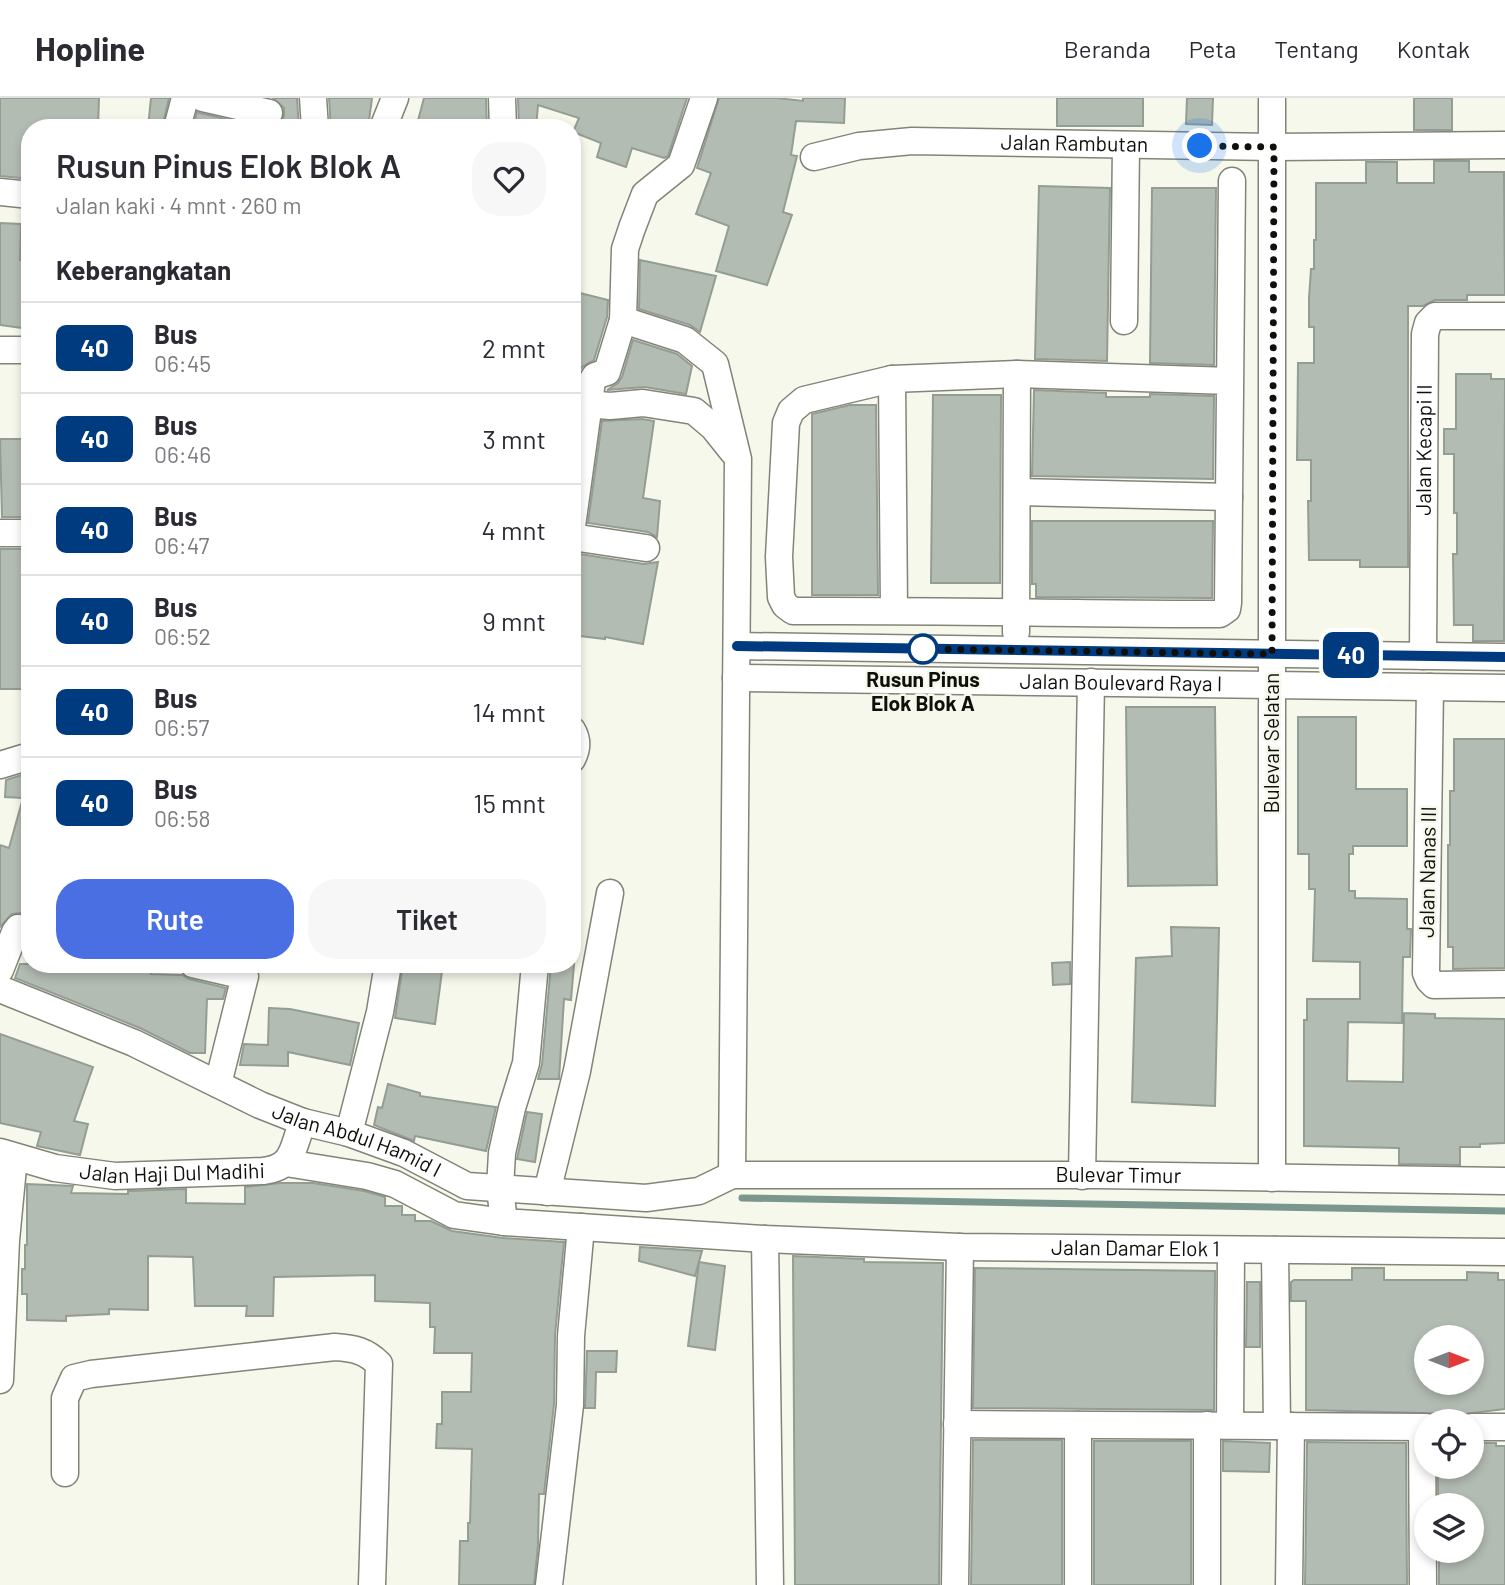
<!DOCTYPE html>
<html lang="id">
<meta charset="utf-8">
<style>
body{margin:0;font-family:Barlow,sans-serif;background:#f7f7f7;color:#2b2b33;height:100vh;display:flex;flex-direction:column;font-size:26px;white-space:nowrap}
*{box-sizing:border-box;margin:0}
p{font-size:23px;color:#7c7c81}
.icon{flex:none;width:38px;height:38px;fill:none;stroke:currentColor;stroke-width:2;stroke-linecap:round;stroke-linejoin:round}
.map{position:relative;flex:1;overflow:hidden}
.details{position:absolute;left:21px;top:21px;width:560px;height:854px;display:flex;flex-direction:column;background:#fff;border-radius:28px;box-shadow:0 4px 10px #0003}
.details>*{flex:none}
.badge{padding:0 14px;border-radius:10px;font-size:24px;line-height:46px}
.needle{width:46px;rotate:90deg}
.buttons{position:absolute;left:1414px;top:1227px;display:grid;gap:14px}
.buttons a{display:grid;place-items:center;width:70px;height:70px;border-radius:50%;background:#fff;box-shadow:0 4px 10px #0003;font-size:35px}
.you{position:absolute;width:35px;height:35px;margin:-18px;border:5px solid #fff;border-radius:50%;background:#1a73e8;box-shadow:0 0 0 10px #1a73e833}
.map>.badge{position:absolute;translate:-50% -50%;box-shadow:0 0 0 4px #fff}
h2{padding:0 35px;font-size:26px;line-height:63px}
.round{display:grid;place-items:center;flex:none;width:74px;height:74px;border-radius:28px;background:#f7f7f7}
.overview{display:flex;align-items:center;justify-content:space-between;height:119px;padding:0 35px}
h1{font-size:33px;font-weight:600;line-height:52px}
.primary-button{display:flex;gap:14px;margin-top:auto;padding:14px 35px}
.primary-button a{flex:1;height:80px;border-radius:28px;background:#496fe2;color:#fff;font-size:28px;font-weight:600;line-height:80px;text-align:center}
.primary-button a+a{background:#f7f7f7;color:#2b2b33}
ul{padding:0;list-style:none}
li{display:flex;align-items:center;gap:21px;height:91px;padding:0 35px;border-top:2px solid #e1e1e2}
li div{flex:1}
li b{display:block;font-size:26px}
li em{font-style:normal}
li .badge{min-width:77px;font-weight:700;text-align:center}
header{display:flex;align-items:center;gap:42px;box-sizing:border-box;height:98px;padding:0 35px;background:#fff;border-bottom:2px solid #e1e1e2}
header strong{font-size:33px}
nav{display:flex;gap:38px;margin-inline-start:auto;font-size:24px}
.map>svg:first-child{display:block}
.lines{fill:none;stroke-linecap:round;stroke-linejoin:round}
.stream{stroke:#7b978d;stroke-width:7}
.building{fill:#b3bcb2;stroke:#949d93;stroke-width:2;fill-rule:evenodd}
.minor-casing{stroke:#838478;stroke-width:29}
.minor{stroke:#fff;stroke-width:26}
.line-casing{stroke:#fff;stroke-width:16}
.line{stroke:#003b80;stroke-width:10}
.walk{stroke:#0f0f0b;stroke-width:7;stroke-dasharray:0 12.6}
.stop-dot{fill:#fff;stroke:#003b80;stroke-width:3.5}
.labels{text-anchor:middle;stroke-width:5;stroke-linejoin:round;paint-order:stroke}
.street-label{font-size:21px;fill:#0f0f0b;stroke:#f6f8eb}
.stop-label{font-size:21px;font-weight:bold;fill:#0f0f0b;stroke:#f6f8eb}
</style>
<header>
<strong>Hopline</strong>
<nav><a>Beranda</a><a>Peta</a><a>Tentang</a><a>Kontak</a></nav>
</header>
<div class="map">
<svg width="1505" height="1487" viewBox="0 0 1505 1487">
<rect width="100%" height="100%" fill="#f6f8eb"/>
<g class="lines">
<path class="stream" d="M742,1100L1505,1113"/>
</g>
<g class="building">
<path d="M0,0H99L98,30H30V81L0,78Z"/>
<path d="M151,0H169L162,30H148Z"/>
<path d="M273,0H297L299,30H274L281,25L284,18V10Z"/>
<path d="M329,0H372L368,30H331Z"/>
<path d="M424,0H486L487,30H416Z"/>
<path d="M518,0H687L668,58L664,60L632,50L626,69L597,59L601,45L573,34L579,20L538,7L536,30H519Z"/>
<path d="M719,0H777L803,3V0H845L844,25L796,23L791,57L797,58L783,114L792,117L767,187L716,173L729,128L696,116L711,75L697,70Z"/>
<rect x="1057" y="0" width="86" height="28"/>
<path d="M1187,0H1213L1212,27L1186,26Z"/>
<rect x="1414" y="0" width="38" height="32"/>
<path d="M197,14L200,15L263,30H193Z"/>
<path d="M1434,63H1469V74H1504L1505,197H1467V202H1435L1423,208H1408V469H1360V462H1309L1308,403H1311V362H1297L1298,265H1314V229H1309V200L1311,171H1314V142H1316V85H1366V64H1397V85H1434Z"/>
<path d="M1039,88L1110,90L1107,263L1035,261Z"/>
<path d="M1152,90H1216L1214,267L1150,265Z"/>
<path d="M0,125L21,126L20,162H30V231L0,227Z"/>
<path d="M640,162L716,178L700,234L690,227L639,211Z"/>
<path d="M572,193L608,202L607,219L594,262L582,269L578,275L572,311Z"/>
<path d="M633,242L677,256L692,268L686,296L645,289L607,292L618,285L622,279Z"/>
<path d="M1456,276H1491V281H1505L1504,543H1473V527H1454L1453,456H1457V415H1454V356H1444V331H1456Z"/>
<path d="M1034,292L1106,295V299H1150V296L1214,298L1213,381L1032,378Z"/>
<path d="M933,297H1001L1000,485H931Z"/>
<path d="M850,307H876L878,497H812V316Z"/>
<path d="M642,321L654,323L643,400L660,403L657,439L648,434L588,425L602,323Z"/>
<path d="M0,341H30V419H2Z"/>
<path d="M1032,423H1213L1212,500L1036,499V486H1032Z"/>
<path d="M0,451H30V551H26L27,591H0Z"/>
<path d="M573,455L644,466L658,464L643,546L605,539V541L572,537Z"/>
<path d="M1126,609H1215L1217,787L1128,788Z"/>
<path d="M1298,619H1356V691H1407V748H1353V756H1349V793H1355V800L1407,801V831H1411L1410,859H1403L1402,925L1348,924L1347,983L1403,984L1404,915L1435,916V920L1505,921V1045L1480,1046V1049H1460V1067L1399,1066V1050L1304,1048V922H1307V901H1360V864L1313,863L1315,791H1309V756H1298Z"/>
<path d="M1454,641H1505V870L1453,871V849H1448V747H1450V693H1454Z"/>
<path d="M25,676H30V814L12,816L0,829V747L9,750L23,700L5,699L6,682Z"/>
<path d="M1171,829L1219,830L1215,1008L1132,1004L1136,860L1172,858Z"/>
<path d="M1070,864V886L1053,887L1052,865Z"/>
<path d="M20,866H154L151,876L182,877L189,881L226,890L223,901H207L205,955H190L140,930L15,880Z"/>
<path d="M403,866H443L435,926L395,920Z"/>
<path d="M551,866H574L571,902L564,901L559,981H538L542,966Z"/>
<path d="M269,910L290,911L359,925L350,967L288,954V968L240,967L244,946L268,947Z"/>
<path d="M0,936L93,969L74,1023L88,1026L80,1057L37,1048L41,1034L0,1025Z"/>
<path d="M388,986L420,995V998L496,1009L486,1053L415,1038L414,1043L374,1027L378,1009L382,1010Z"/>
<path d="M527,1014L542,1016L535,1064L517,1061Z"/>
<path d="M280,1085H313L364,1093L385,1099V1108H402V1117H415V1123H431L452,1133L503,1140L564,1144L555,1237L554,1306L544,1396H539L538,1447L534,1487H459L460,1443H468V1425H470L472,1351L436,1350L437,1326H442V1294H471L472,1255H434L435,1229H430V1205L375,1203V1177L274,1179L273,1218H246L247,1208H195L193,1159L148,1158V1212L109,1211V1216L66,1218V1223L27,1222V1196H22V1171H25V1147H27V1086L73,1088L71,1095L128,1096V1093L186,1091V1105L245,1106V1089Z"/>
<path d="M640,1149L702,1153L695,1178L639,1163Z"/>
<path d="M793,1158L864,1161V1164L943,1165L939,1487H795Z"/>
<path d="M699,1164L725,1168L715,1252L688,1248Z"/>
<path d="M975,1170L1215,1173L1214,1312L973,1310Z"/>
<path d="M1352,1170H1384V1182H1467V1174L1498,1175V1182H1505V1311L1464,1316L1306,1312V1203H1291V1184L1294,1182H1352ZM1426,1239H1472V1284H1426Z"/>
<path d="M1247,1184H1260V1249H1246Z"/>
<path d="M587,1253H617L616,1274H596L595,1310H585Z"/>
<path d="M973,1342H1062V1487H971Z"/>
<rect x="1094" y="1343" width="97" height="144"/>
<path d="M1223,1343L1270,1345L1269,1374L1223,1373Z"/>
<path d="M1307,1344L1406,1345L1407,1487H1305Z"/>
<path d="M1472,1345H1496V1348H1505V1487H1439V1452H1472V1407H1438V1368H1472Z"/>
</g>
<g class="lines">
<defs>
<g id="minor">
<path d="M203,0L269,15"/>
<path d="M313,0L315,30"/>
<path d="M502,0L503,30"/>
<path d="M1272,0V1080"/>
<path d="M177,30L185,0"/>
<path d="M383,30L395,0"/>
<path id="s1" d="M814,59L859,48L912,43L1274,49L1505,47"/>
<path d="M0,94L30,97"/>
<path d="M623,222L685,242L715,266L738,361L732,1077"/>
<path d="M1124,223L1126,47"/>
<path d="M0,252H30"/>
<path d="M892,281L894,512"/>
<path d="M1230,283L1017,276L892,281L804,302L791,313L786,325L779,459L781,499L785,507L793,513C935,512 1078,516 1220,516L1227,511L1228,505L1232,83"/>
<path d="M588,306L610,308L643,305L694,313L713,329L733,354"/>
<path d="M1018,394L1229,399"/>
<path d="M572,428L592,283L595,278L607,274L623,222L625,151L632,130L645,96L681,67L704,0"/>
<path d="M0,435H30"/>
<path d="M572,439L646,450"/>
<path d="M1016,534L1017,276"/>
<path d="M737,548L1505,559"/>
<path id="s2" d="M1423,558L1425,236L1428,225L1435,218H1505"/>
<path id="s3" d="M736,580L1505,590"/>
<path d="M1430,589L1426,875L1429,882L1434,887L1505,886"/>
<path d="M572,632C578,642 578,650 572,661"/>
<path d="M0,667L30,658"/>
<path d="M193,866L245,878L218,986"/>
<path id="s4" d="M535,866L526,965L512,1010L502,1055L500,1090L504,1124L765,1141L960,1149L1505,1154"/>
<path d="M0,872L15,834L18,830H30"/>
<path id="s5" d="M0,891L134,945L260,1007L303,1024L349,1035L404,1055L467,1088L646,1100L699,1093L732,1077H1098L1505,1083"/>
<path d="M349,1035L380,914L388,866"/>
<path id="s6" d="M0,1054L55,1070L115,1078L263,1073C296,1069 292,1048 303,1024"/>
<path d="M286,1065L367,1078L395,1086L454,1117L504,1124"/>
<path d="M1082,1078L1091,584"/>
<path d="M547,1094L577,973L610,795"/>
<path d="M765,1141L770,1487"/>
<path d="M1275,1152L1277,1328"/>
<path d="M0,1282L6,1142L14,1059"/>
<path d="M957,1326L1426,1329"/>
<path d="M1230,1327L1231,1152"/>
<path d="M1422,1329L1423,1487"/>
<path d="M1472,1329H1505"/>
<path d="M65,1375V1300L74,1280L91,1276L335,1249C354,1250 366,1253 379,1266L372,1487"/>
<path d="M549,1487L570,1307L571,1238L581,1129"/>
<path d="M955,1487L960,1149"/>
<path d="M1078,1487V1327"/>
<path d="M1207,1487V1327"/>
<path d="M1289,1487L1291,1328"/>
</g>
</defs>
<use href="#minor" class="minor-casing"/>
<use href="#minor" class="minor"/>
</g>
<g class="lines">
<defs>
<path id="line" d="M737,548L1505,559"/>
</defs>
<use href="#line" class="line-casing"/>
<use href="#line" class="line"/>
<path class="walk" d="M923,551L1272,556L1274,49L1200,48"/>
</g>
<circle class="stop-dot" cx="923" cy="551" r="14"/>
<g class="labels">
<g class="street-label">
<text dy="7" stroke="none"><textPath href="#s1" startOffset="262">Jalan Rambutan</textPath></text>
<text dy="7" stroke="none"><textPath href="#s2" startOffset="206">Jalan Kecapi II</textPath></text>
<text dy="7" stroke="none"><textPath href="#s3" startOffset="385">Jalan Boulevard Raya I</textPath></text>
<text transform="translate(1272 645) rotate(-90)" y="7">Bulevar Selatan</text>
<text transform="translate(1428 774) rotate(-89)" y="7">Jalan Nanas III</text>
<text dy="7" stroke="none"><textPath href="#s5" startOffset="388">Jalan Abdul Hamid I</textPath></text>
<text dy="7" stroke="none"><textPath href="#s6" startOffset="175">Jalan Haji Dul Madihi</textPath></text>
<text dy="7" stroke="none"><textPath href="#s5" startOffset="1164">Bulevar Timur</textPath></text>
<text dy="7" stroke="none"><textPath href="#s4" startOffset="894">Jalan Damar Elok 1</textPath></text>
</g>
<g class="stop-label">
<text x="923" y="589">Rusun Pinus<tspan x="923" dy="24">Elok Blok A</tspan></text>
</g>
</g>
</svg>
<div class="buttons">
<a><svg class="needle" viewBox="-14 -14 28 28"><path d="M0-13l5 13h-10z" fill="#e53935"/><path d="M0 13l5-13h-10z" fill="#7c7c81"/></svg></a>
<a><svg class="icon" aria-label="locate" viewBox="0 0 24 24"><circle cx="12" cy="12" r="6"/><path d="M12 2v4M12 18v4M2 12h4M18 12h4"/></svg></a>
<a><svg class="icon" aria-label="layers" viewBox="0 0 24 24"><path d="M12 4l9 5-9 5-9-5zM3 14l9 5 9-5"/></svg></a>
</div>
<div class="you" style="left:1200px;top:48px"></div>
<b class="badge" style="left:1351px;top:557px;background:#003b80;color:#fff">40</b>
<section class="details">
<div class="overview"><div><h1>Rusun Pinus Elok Blok A</h1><p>Jalan kaki · 4 mnt · 260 m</p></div><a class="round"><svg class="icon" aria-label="heart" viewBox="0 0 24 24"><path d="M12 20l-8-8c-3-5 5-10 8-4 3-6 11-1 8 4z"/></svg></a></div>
<h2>Keberangkatan</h2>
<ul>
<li><span class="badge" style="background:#003b80;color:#fff">40</span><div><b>Bus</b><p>06:45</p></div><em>2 mnt</em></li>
<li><span class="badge" style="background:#003b80;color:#fff">40</span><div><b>Bus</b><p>06:46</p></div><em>3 mnt</em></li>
<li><span class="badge" style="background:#003b80;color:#fff">40</span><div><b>Bus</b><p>06:47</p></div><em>4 mnt</em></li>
<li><span class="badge" style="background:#003b80;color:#fff">40</span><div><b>Bus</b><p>06:52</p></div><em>9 mnt</em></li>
<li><span class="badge" style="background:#003b80;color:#fff">40</span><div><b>Bus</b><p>06:57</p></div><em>14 mnt</em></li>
<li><span class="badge" style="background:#003b80;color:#fff">40</span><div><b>Bus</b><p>06:58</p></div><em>15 mnt</em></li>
</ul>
<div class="primary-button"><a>Rute</a><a>Tiket</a></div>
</section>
</div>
